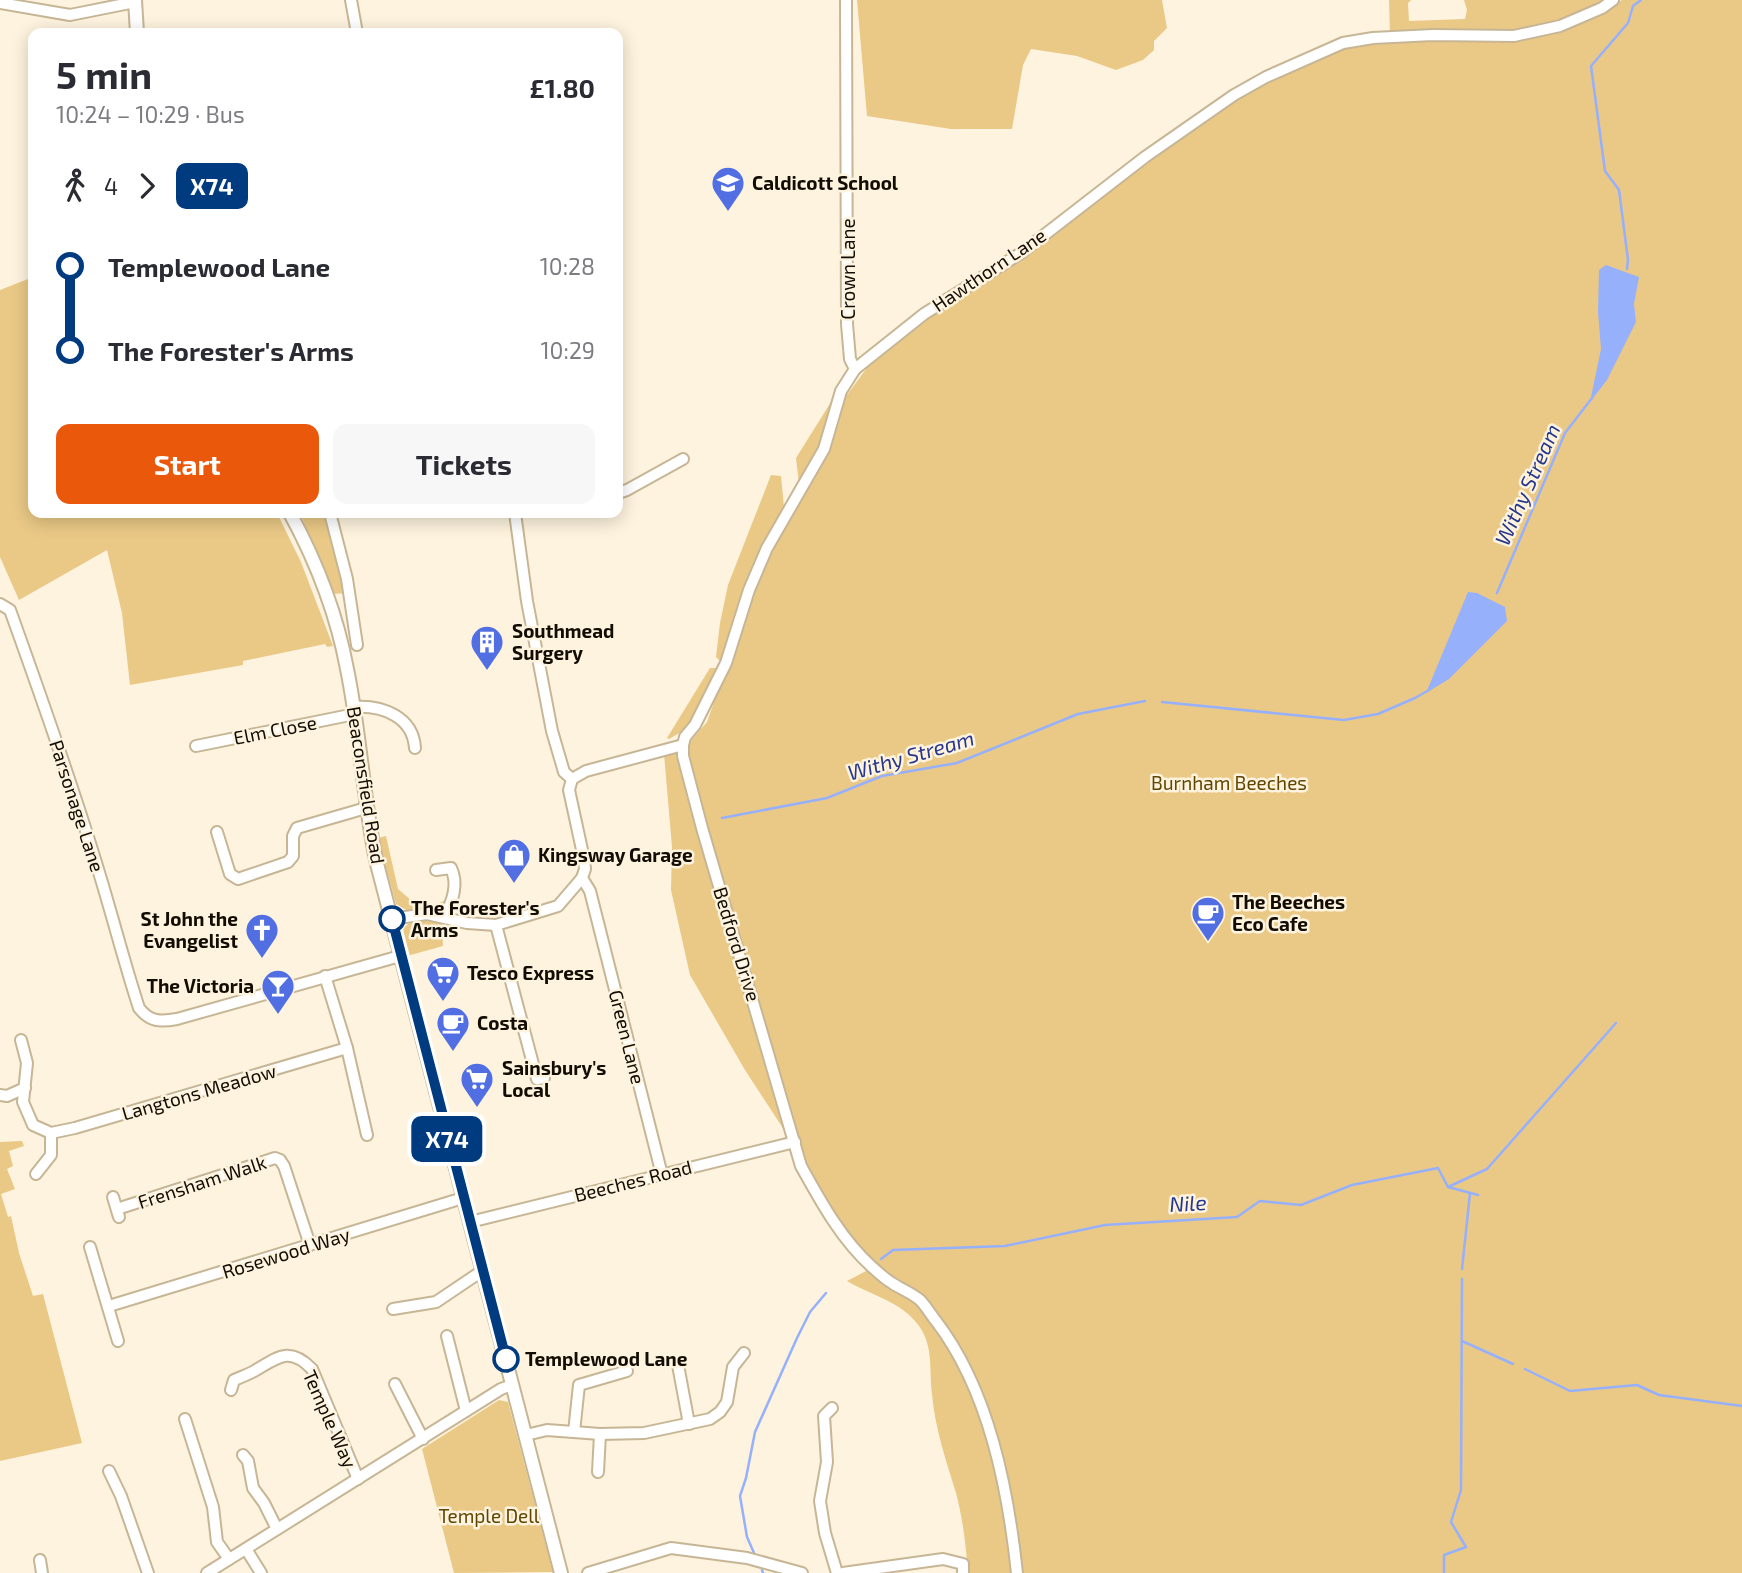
<!DOCTYPE html>
<meta charset="utf-8">
<style>
body{margin:0;font-family:"Exo 2",sans-serif;background:#f7f7f7;color:#2b2b33;height:100vh;display:flex;flex-direction:column;font-size:26px;white-space:nowrap}
*{box-sizing:border-box;margin:0}
p{font-size:23px;color:#7c7c81}
.icon{flex:none;width:38px;height:38px;fill:none;stroke:currentColor;stroke-width:2;stroke-linecap:round;stroke-linejoin:round}
.map{position:relative;flex:1;overflow:hidden}
.drawer{position:absolute;left:28px;top:28px;width:595px;height:490px;display:flex;flex-direction:column;background:#fff;border-radius:14px;box-shadow:0 4px 18px #0003}
.drawer>*{flex:none}
.badge{padding:0 14px;border-radius:10px;font-size:24px;line-height:46px}
.map>.badge{position:absolute;translate:-50% -50%;box-shadow:0 0 0 4px #fff}
.legs{display:flex;align-items:center;gap:10px;height:77px;padding:0 28px;font-size:23px}
.legs p{margin-inline-start:auto}
.headline{display:flex;align-items:center;justify-content:space-between;height:119px;padding:0 28px}
h1{font-size:38px;font-weight:700;line-height:52px}
.action{display:flex;gap:14px;margin-top:auto;padding:14px 28px}
.action a{flex:1;height:80px;border-radius:14px;background:#ea580c;color:#fff;font-size:28px;font-weight:700;line-height:80px;text-align:center}
.action a+a{background:#f7f7f7;color:#2b2b33}
ul{padding:0 28px;list-style:none}
li{display:flex;align-items:center;gap:24px;height:84px;font-size:26px}
li i{display:grid;place-items:center;width:10px;height:100%;margin:0 9px;background:currentColor}
li i::after{content:'';width:18px;height:18px;margin:-9px;border:5px solid;border-radius:50%;background:#fff}
li p{margin-inline-start:auto}
li:first-child i{background:linear-gradient(#0000 50%,currentColor 0)}
li:last-child i{background:linear-gradient(currentColor 50%,#0000 0)}
.map>svg:first-child{display:block}
.green{fill:#eac986}
.water{fill:#96b0fc}
.lines{fill:none;stroke-linecap:round;stroke-linejoin:round}
.stream{stroke:#96b0fc;stroke-width:2.5}
.minor-casing{stroke:#c7b695;stroke-width:14}
.major-casing{stroke:#c7b695;stroke-width:16}
.minor{stroke:#fff;stroke-width:10}
.major{stroke:#fff;stroke-width:12}
.line-1-casing{stroke:#fff;stroke-width:16}
.line-1{stroke:#003b80;stroke-width:10}
.stop-1-dot{fill:#fff;stroke:#003b80;stroke-width:3.5}
.labels{text-anchor:middle;stroke-width:5;stroke-linejoin:round;paint-order:stroke}
.poi-label{font-size:19px;font-weight:bold;fill:#120c02;stroke:#fdf3de;text-anchor:start}
.street-label{font-size:19px;fill:#120c02;stroke:#fdf3de}
.park-label{font-size:19px;fill:#614600;stroke:#fdf3de}
.stop-label{font-size:19px;font-weight:bold;fill:#120c02;stroke:#fdf3de;text-anchor:start}
.water-label{font-size:21px;font-style:italic;fill:#26378d;stroke:#fdf3de}
</style>
<div class="map">
<svg width="1742" height="1573" viewBox="0 0 1742 1573">
<rect width="100%" height="100%" fill="#fdf3de"/>
<g class="green">
<path d="M857,0H1162L1167,28L1154,41V50L1143,60L1116,70L1077,56L1031,49L1023,65L1012,129H951L867,116Z"/>
<path d="M1389,0H1411L1408,3L1409,21L1465,19L1467,10L1464,0H1608L1578,17L1531,31L1390,34Z"/>
<path d="M1622,0H1742V1573H1020L981,1396L918,1294L890,1279L844,1232L806,1162L685,753L688,744L707,722L758,577L776,537L829,448L844,399L872,361L925,316L1249,89L1356,43L1466,38L1513,40L1591,18Z"/>
<path d="M33,277V513H277L301,562L333,646L327,647L325,644L243,661V665L130,685L122,613L107,550L19,600L0,557V290Z"/>
<path d="M831,402L833,407L822,444L799,484L796,458Z"/>
<path d="M771,475L781,476L784,507L721,662L716,657L720,623L728,585Z"/>
<path d="M300,513H325L333,538L346,593L334,594Z"/>
<path d="M710,668H720L688,728L669,739L667,738Z"/>
<path d="M672,751L679,756L788,1136L745,1070L690,975L671,890L672,847L664,754Z"/>
<path d="M386,836L398,889L419,907L430,906L444,901L442,909L408,911L396,904L378,838Z"/>
<path d="M427,919L436,920L442,925L443,946L407,956C401,931 397,923 427,919Z"/>
<path d="M22,1141L24,1146L9,1151L13,1166L7,1169L15,1189L1,1194L8,1217L11,1216L19,1253L33,1296L43,1294L82,1443L0,1461V1142Z"/>
<path d="M868,1270C888,1283 909,1294 925,1311C935,1320 941,1336 948,1347C992,1423 1000,1488 1014,1573H968C966,1546 963,1519 956,1493C946,1460 935,1429 932,1394C929,1371 934,1347 919,1326C901,1301 872,1296 847,1281Z"/>
<path d="M499,1400L508,1402L553,1572L454,1573L422,1449Z"/>
</g>
<g class="water">
<path d="M1606,265L1639,277L1634,304L1636,322L1607,380L1590,402L1601,349L1598,312L1599,270Z"/>
<path d="M1468,592L1477,593L1505,607L1507,621L1449,679L1426,693Z"/>
</g>
<g class="lines">
<g class="stream">
<path d="M1627,269L1628,260L1619,190L1605,171L1591,66L1628,23L1633,6L1641,0"/>
<path d="M1497,593L1565,433L1592,398"/>
<path d="M1162,702L1344,720L1378,714L1415,698L1429,690"/>
<path d="M722,818L827,798L882,776L957,763L1078,714L1145,701"/>
<path d="M1448,1187L1487,1169L1616,1023"/>
<path d="M881,1259L893,1250L1005,1246L1105,1225L1237,1217L1260,1201L1301,1205L1352,1185L1438,1168L1448,1187L1478,1195"/>
<path d="M1462,1269L1470,1193"/>
<path d="M1462,1341L1513,1364"/>
<path d="M1525,1369L1570,1391L1637,1385L1659,1395L1742,1406"/>
<path d="M754,1553L747,1537L740,1496L746,1478L755,1432L797,1338L810,1312L826,1293"/>
<path d="M762,1570L763,1573"/>
<path d="M1444,1573V1555L1466,1547L1451,1522L1461,1490L1462,1279"/>
</g>
<defs>
<g id="minor">
<path d="M351,0L357,33"/>
<path d="M846,0L847,324L850,359L855,369"/>
<path d="M0,3L70,15L135,2"/>
<path d="M618,493L627,490L683,459"/>
<path d="M330,513L347,579L357,645"/>
<path d="M515,513L527,601L552,731L564,772L572,779"/>
<path d="M0,604L10,610C42,699 74,789 101,879C114,922 125,965 139,1008C150,1022 160,1022 177,1019L400,956"/>
<path d="M354,707C383,705 413,717 415,748"/>
<path d="M196,746L355,714"/>
<path d="M572,779L569,790L584,859L585,869L582,878L590,891L662,1175"/>
<path d="M572,779L586,771L683,745"/>
<path d="M217,832L230,874L238,879L288,862L293,856V836L297,828L366,808"/>
<path d="M436,870L451,868C459,885 452,901 445,917"/>
<path d="M391,919L427,914L467,923L496,925L558,906L582,878"/>
<path d="M496,925L537,1079L544,1078"/>
<path d="M325,976L347,1048L367,1135"/>
<path d="M21,1040L27,1063L23,1102L33,1125L51,1133L75,1128L347,1048"/>
<path d="M0,1095L7,1096L25,1088"/>
<path d="M36,1174L51,1155V1133"/>
<path d="M113,1197L119,1217"/>
<path d="M117,1209L275,1158L280,1160L284,1166L310,1245"/>
<path d="M470,1222L795,1142"/>
<path d="M90,1247L118,1341"/>
<path d="M109,1306L463,1198"/>
<path d="M393,1309L436,1302L482,1271"/>
<path d="M447,1336L466,1411"/>
<path d="M678,1365L689,1424"/>
<path d="M395,1384L423,1439"/>
<path d="M231,1390L234,1380C241,1377 250,1374 256,1370C278,1357 290,1346 312,1369L358,1479"/>
<path d="M832,1408L824,1416L827,1462L820,1501L825,1533L837,1573"/>
<path d="M185,1419L213,1507L217,1542L229,1559"/>
<path d="M574,1432L579,1385L627,1371"/>
<path d="M526,1435L547,1430L600,1434L644,1433L710,1419L720,1412L727,1402L733,1367L744,1353"/>
<path d="M243,1455L248,1461L253,1488L264,1503L277,1529"/>
<path d="M109,1471L121,1496L148,1573"/>
<path d="M598,1472L600,1434"/>
<path d="M246,1549L261,1573"/>
<path d="M40,1560L42,1573"/>
<path d="M207,1573L501,1389L512,1385"/>
<path d="M588,1573L671,1548L747,1558L802,1573"/>
<path d="M843,1573L943,1559L963,1564V1573"/>
<path d="M1017,1573C1008,1489 989,1390 936,1321C931,1315 926,1306 920,1300C912,1293 901,1289 892,1283C885,1279 878,1272 872,1267C841,1239 821,1202 801,1166L702,828L683,756V745L685,737L695,725L726,663L749,590L767,548L824,449L841,391L855,369L924,314L1021,253L1145,157L1234,95L1266,77L1343,43L1373,38L1433,35L1514,36L1560,26L1602,8L1613,0"/>
</g>
<g id="major">
<path d="M135,0L137,33"/>
<path d="M290,513C316,561 337,615 347,669C360,732 363,797 376,860L561,1573"/>
</g>
</defs>
<use href="#minor" class="minor-casing"/>
<use href="#major" class="major-casing"/>
<use href="#minor" class="minor"/>
<use href="#major" class="major"/>
</g>
<g class="lines">
<defs>
<path id="line-1" d="M392,919L506,1359"/>
</defs>
<use href="#line-1" class="line-1-casing"/>
<use href="#line-1" class="line-1"/>
</g>
<defs>
<symbol id="school-pin" viewBox="-11 -11 22 30"><path d="M0 17L-7.5 6A9.5 9.5 0 1 1 7.5 6Z" fill="#516fe3" stroke="#fdf3de"/><path d="M0-5L7-2L0 1L-7-2ZM-4 1L0 2.5L4 1V4Q0 6-4 4Z" fill="#fff"/></symbol>
<symbol id="building-pin" viewBox="-11 -11 22 30"><path d="M0 17L-7.5 6A9.5 9.5 0 1 1 7.5 6Z" fill="#516fe3" stroke="#fdf3de"/><path d="M-4-6H4V6H1V3H-1V6H-4ZM-2.5-4.3h1.7v1.8h-1.7ZM.8-4.3h1.7v1.8H.8ZM-2.5-1h1.7V.8h-1.7ZM.8-1h1.7V.8H.8Z" fill="#fff"/></symbol>
<symbol id="shop-pin" viewBox="-11 -11 22 30"><path d="M0 17L-7.5 6A9.5 9.5 0 1 1 7.5 6Z" fill="#516fe3" stroke="#fdf3de"/><path d="M-5-2.5h2.3a2.7 3.5 0 0 1 5.4 0H5L5.5 6h-11ZM-1.5-2.5h3a1.5 2.3 0 0 0-3 0Z" fill="#fff"/></symbol>
<symbol id="cafe-pin" viewBox="-11 -11 22 30"><path d="M0 17L-7.5 6A9.5 9.5 0 1 1 7.5 6Z" fill="#516fe3" stroke="#fdf3de"/><path d="M-5.5-4.5H6V0H3Q3 3.5 0 3.5H-2.5Q-5.5 3.5-5.5 0ZM3-3.2v2h1.7v-2ZM-6 4.5H4V6H-6Z" fill="#fff"/></symbol>
<symbol id="church-pin" viewBox="-11 -11 22 30"><path d="M0 17L-7.5 6A9.5 9.5 0 1 1 7.5 6Z" fill="#516fe3" stroke="#fdf3de"/><path d="M-1.2-6h2.4v3.5h3.3v2.4h-3.3V6h-2.4V-.1h-3.3v-2.4h3.3Z" fill="#fff"/></symbol>
<symbol id="supermarket-pin" viewBox="-11 -11 22 30"><path d="M0 17L-7.5 6A9.5 9.5 0 1 1 7.5 6Z" fill="#516fe3" stroke="#fdf3de"/><path d="M-6-5.5h2.5l.6 2H6L4.5 2H-2.5L-4.4-4H-6ZM-1.5 3.2a1.3 1.3 0 1 0 .1 0ZM3 3.2a1.3 1.3 0 1 0 .1 0Z" fill="#fff"/></symbol>
<symbol id="bar-pin" viewBox="-11 -11 22 30"><path d="M0 17L-7.5 6A9.5 9.5 0 1 1 7.5 6Z" fill="#516fe3" stroke="#fdf3de"/><path d="M-6-5H6L.8 .8V4.5H3.5V6h-7V4.5H-.8V.8Z" fill="#fff"/></symbol>
</defs>
<g fill-rule="evenodd">
<use href="#school-pin" x="709" y="164" width="38" height="52"/>
<use href="#building-pin" x="468" y="623" width="38" height="52"/>
<use href="#shop-pin" x="495" y="836" width="38" height="52"/>
<use href="#cafe-pin" x="1189" y="894" width="38" height="52"/>
<use href="#church-pin" x="243" y="911" width="38" height="52"/>
<use href="#supermarket-pin" x="424" y="954" width="38" height="52"/>
<use href="#bar-pin" x="259" y="967" width="38" height="52"/>
<use href="#cafe-pin" x="434" y="1004" width="38" height="52"/>
<use href="#supermarket-pin" x="458" y="1060" width="38" height="52"/>
</g>
<g class="stop-1-dot">
<circle cx="392" cy="919" r="12"/>
<circle cx="506" cy="1359" r="12"/>
</g>
<g class="labels">
<g class="poi-label">
<text x="752" y="190">Caldicott School</text>
<text x="512" y="638">Southmead<tspan x="512" dy="22">Surgery</tspan></text>
<text x="538" y="862">Kingsway Garage</text>
<text x="1232" y="909">The Beeches<tspan x="1232" dy="22">Eco Cafe</tspan></text>
<text x="238" y="926" text-anchor="end">St John the<tspan x="238" dy="22">Evangelist</tspan></text>
<text x="467" y="980">Tesco Express</text>
<text x="254" y="993" text-anchor="end">The Victoria</text>
<text x="477" y="1030">Costa</text>
<text x="502" y="1075">Sainsbury's<tspan x="502" dy="22">Local</tspan></text>
</g>
<g class="street-label">
<text transform="translate(848 269) rotate(-90)" y="7">Crown Lane</text>
<text transform="translate(989 270) rotate(-34)" y="7">Hawthorn Lane</text>
<text transform="translate(275 730) rotate(-11)" y="7">Elm Close</text>
<text transform="translate(366 785) rotate(81)" y="7">Beaconsfield Road</text>
<text transform="translate(77 806) rotate(72)" y="7">Parsonage Lane</text>
<text transform="translate(737 944) rotate(73)" y="7">Bedford Drive</text>
<text transform="translate(627 1037) rotate(76)" y="7">Green Lane</text>
<text transform="translate(199 1092) rotate(-16)" y="7">Langtons Meadow</text>
<text transform="translate(633 1181) rotate(-14)" y="7">Beeches Road</text>
<text transform="translate(202 1182) rotate(-18)" y="7">Frensham Walk</text>
<text transform="translate(286 1253) rotate(-17)" y="7">Rosewood Way</text>
<text transform="translate(330 1419) rotate(66)" y="7">Temple Way</text>
</g>
<g class="park-label">
<text x="1229" y="790">Burnham Beeches</text>
<text x="489" y="1523">Temple Dell</text>
</g>
<g class="stop-label">
<text x="411" y="915">The Forester's<tspan x="411" dy="22">Arms</tspan></text>
<text x="525" y="1366">Templewood Lane</text>
</g>
<g class="water-label">
<text transform="translate(1528 485) rotate(-66)" y="7">Withy Stream</text>
<text transform="translate(911 756) rotate(-16)" y="7">Withy Stream</text>
<text transform="translate(1188 1204) rotate(-3)" y="7">Nile</text>
</g>
</g>
</svg>
<b class="badge" style="left:447px;top:1139px;background:#003b80;color:#fff">X74</b>
<section class="drawer">
<div class="headline"><div><h1>5 min</h1><p>10:24 – 10:29 · Bus</p></div><b>£1.80</b></div>
<div class="legs"><svg class="icon" aria-label="walk" viewBox="0 0 24 24"><circle cx="13" cy="4" r="2"/><path d="M13 8l-2 6 4 7M11 14l-3 7M7 12l3-4h3l4 4"/></svg>4<svg class="icon" aria-label="forward" viewBox="0 0 24 24"><path d="M9 5l7 7-7 7"/></svg><b class="badge" style="background:#003b80;color:#fff">X74</b></div>
<ul>
<li><i style="color:#003b80"></i><b>Templewood Lane</b><p>10:28</p></li>
<li><i style="color:#003b80"></i><b>The Forester's Arms</b><p>10:29</p></li>
</ul>
<div class="action"><a>Start</a><a>Tickets</a></div>
</section>
</div>
